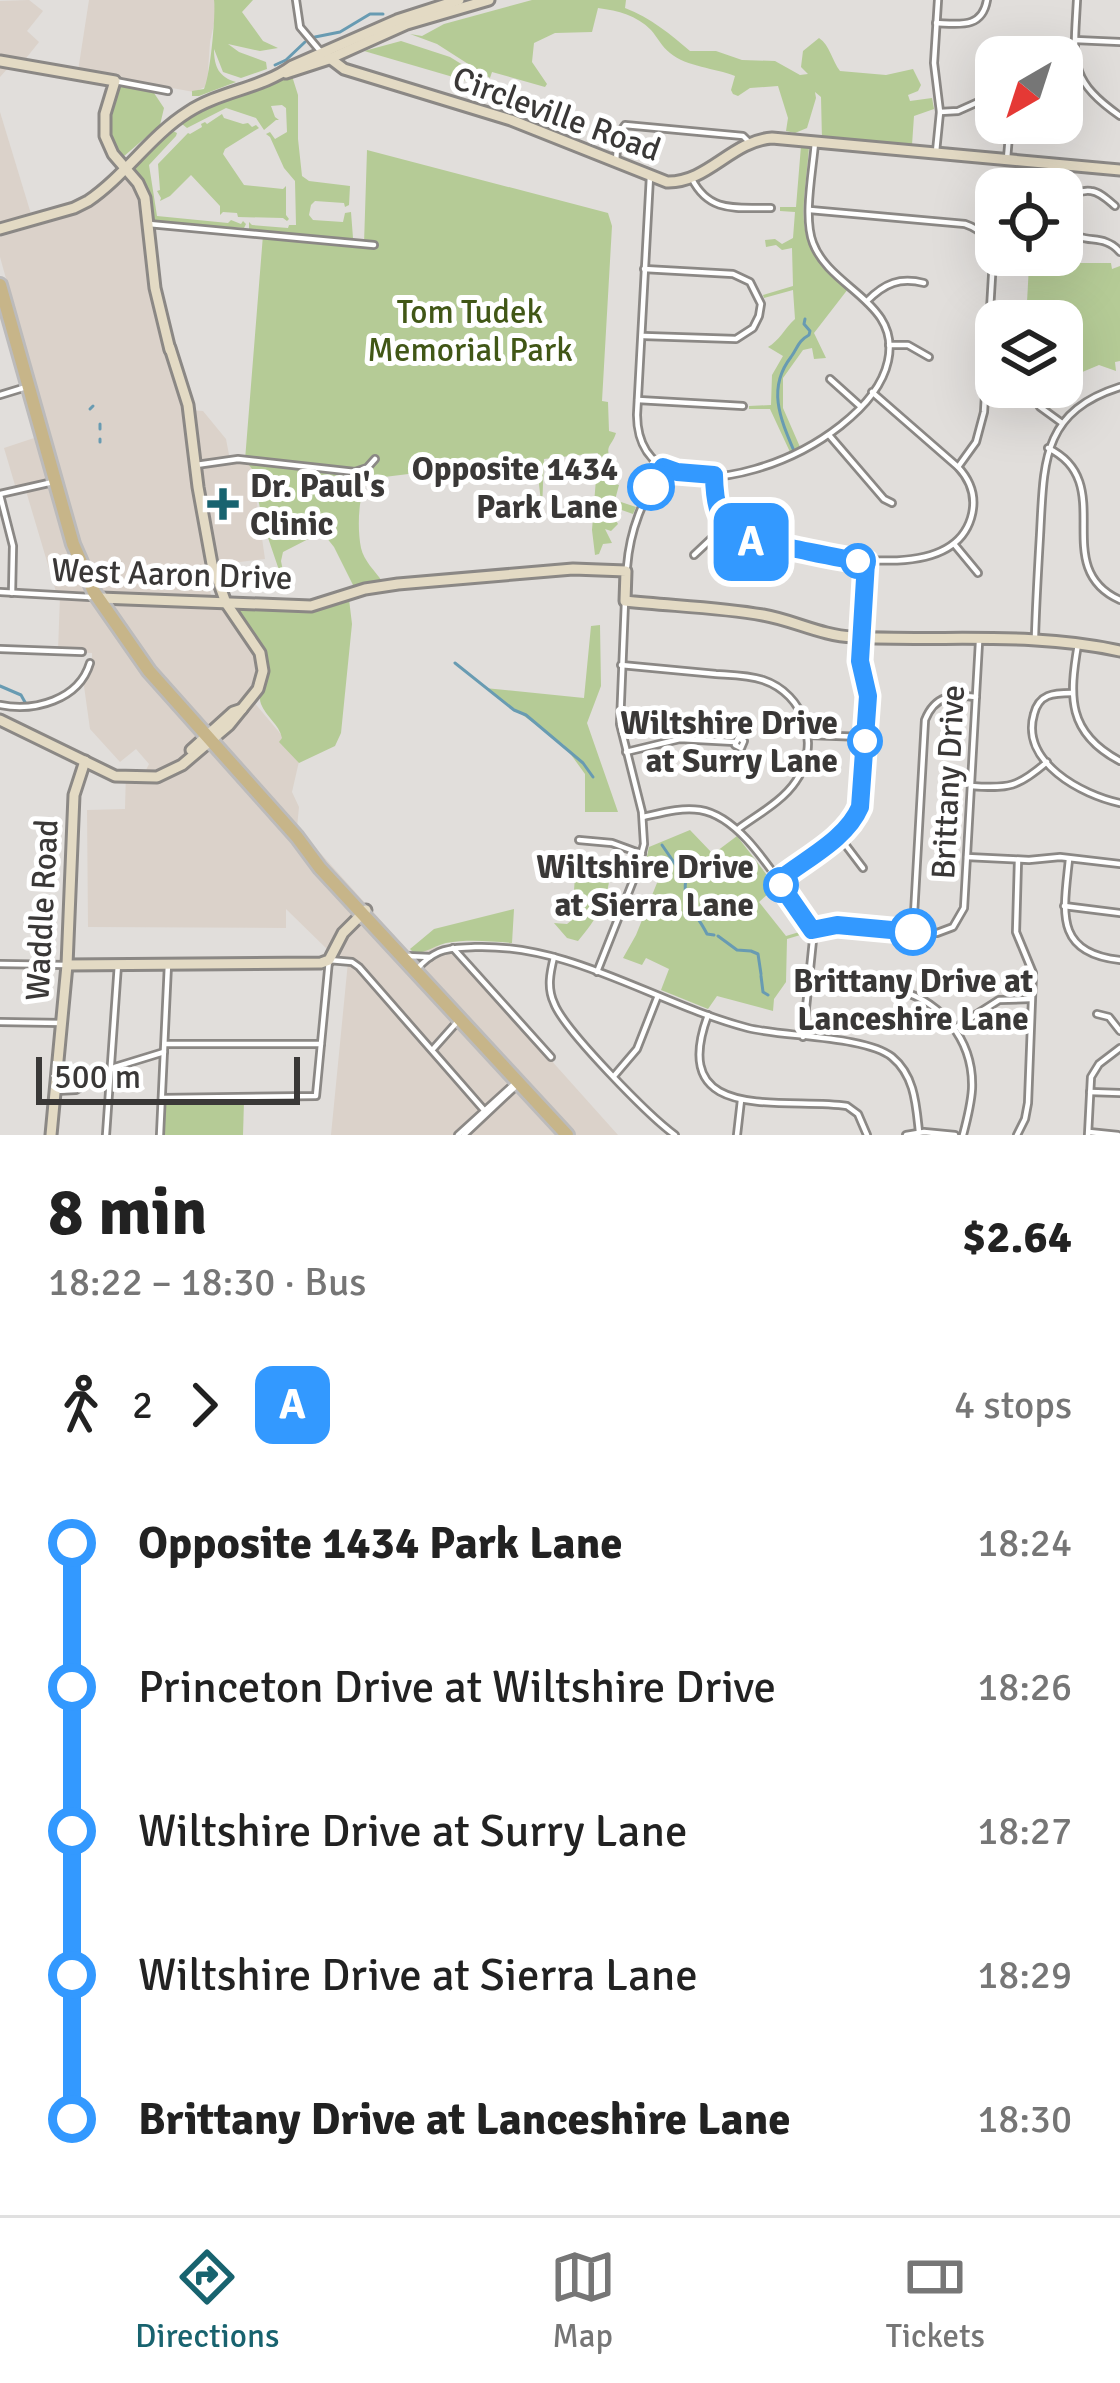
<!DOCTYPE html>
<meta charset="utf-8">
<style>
body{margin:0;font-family:Signika,sans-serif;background:#f2f2f2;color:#222;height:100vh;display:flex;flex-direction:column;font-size:45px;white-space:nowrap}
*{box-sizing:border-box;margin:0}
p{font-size:39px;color:#767676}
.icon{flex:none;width:66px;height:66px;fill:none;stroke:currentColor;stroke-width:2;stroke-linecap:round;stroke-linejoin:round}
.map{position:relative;height:1135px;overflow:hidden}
.side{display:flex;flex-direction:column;background:#fff;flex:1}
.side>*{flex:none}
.badge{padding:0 24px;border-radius:18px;font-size:42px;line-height:78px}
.needle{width:78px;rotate:219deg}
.tools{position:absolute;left:975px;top:36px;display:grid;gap:24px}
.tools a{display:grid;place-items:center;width:108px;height:108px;border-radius:24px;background:#fff;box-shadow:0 12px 48px #0002;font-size:60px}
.scale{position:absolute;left:36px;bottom:30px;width:264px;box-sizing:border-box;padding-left:12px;border:6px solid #3a3837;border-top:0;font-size:33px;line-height:42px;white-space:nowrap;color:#3a3837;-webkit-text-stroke:9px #fff;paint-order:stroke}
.map>.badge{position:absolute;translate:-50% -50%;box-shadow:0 0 0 6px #fff}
.legs{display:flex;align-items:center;gap:18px;height:132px;padding:0 48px;font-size:39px}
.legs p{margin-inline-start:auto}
.head{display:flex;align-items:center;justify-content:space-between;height:204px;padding:0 48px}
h1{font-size:66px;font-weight:800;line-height:90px}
ul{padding:0 48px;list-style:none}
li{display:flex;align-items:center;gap:42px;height:144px;font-size:45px}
li i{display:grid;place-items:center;width:18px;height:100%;margin:0 15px;background:currentColor}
li i::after{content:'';width:30px;height:30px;margin:-15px;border:9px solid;border-radius:50%;background:#fff}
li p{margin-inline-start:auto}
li:first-child i{background:linear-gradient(#0000 50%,currentColor 0)}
li:last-child i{background:linear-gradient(currentColor 50%,#0000 0)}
.tabs{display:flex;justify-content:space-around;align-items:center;height:168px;border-top:3px solid #e0e0e0;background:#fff;font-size:33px;color:#767676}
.tabs a{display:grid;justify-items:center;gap:6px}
.tabs .on{color:#18636f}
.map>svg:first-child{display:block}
.built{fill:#dbd2ca}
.green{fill:#b5cb96}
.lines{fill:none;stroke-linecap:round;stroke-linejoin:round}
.stream{stroke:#689bb2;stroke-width:3}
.street-casing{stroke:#8b8885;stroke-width:10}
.secondary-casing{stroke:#8b8885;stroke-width:15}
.primary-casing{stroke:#bcbbbb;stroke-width:18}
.street{stroke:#fff;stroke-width:4.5}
.secondary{stroke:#e3dac4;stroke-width:9}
.primary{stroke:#c7b589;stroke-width:12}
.line-1-casing{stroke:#fff;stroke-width:27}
.line-1{stroke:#39f;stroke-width:18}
.stop-1-dot{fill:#fff;stroke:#39f;stroke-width:6}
.poi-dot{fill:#18636f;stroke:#fff;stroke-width:4.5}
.labels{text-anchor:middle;stroke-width:10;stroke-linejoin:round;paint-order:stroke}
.street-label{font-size:33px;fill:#3a3837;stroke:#fff}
.park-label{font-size:33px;fill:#415716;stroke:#fff}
.stop-label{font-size:33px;font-weight:bold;fill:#3a3837;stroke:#fff;text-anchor:end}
.poi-label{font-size:33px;font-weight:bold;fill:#3a3837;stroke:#fff;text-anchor:start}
</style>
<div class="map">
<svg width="1120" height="1135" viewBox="0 0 1120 1135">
<rect width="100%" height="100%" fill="#e1dedb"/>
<g class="built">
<path d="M29,0L43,11L27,31L39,42L23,62L15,60L0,77V1Z"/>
<path d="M89,0H214L216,14L210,42L207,86L194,92L78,71Z"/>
<path d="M0,112L31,214L0,223Z"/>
<path d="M126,179L135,188L141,201L153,303L178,391H185L190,410L203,411L226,439L230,460H245L252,469L265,559L206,566L213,607L223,608L255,655L257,670L248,695L300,757L292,792L299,807L297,827L408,951L448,945L618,1135H331L348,962L330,952L286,909V928L88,927L87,810L125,809L126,770H146L149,764L136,749L120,762L90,729L83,679L92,662V653L58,651L60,596L57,595L26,491L17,492L4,448L49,433L0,257V237L78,214L95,205Z"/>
</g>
<g class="green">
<path d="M214,0H253L242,12L263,41L278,48L260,51L228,44L239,52L266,62L267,69L241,78L223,72L214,49C214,67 219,77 236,82L199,96H192V91L204,89C210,77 216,15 214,0Z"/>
<path d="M532,0H626L625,8C651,18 670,34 690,51H716L742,60L775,61L800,75L808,74L801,67L803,51L819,38C830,45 832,61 840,71L886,75L913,69L921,85L918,91L908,95L910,101L932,98L934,109L914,116L912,145L822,140L821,97L815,92L816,98L807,128L795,133L786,131L788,118L778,86L750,88L738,96L733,94L731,90L735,76C715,68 687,67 670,53C662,47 658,38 651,30C636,15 619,11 598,8L592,32L555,33L534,43L532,62L547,84L545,87L492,72L490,78L437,44L410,34L422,36L444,24Z"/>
<path d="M401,41L450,57L492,83L487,86L477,84L364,51Z"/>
<path d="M292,76L298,95V139L302,176L309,181L350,186L349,205L345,207L344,203L315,201L311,205L309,215L313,220L343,222L345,213L351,212L353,238L350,241L251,231L249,229V222L252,225L288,228L289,225H296L295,181L284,168L270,137L266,134L270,132L275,139L287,132L286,108L282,105L271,106L275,117L279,120H276L264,130L256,118L226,108L187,128L182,124V121L216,101Z"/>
<path d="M123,86L154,93L164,108L160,125L123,157C101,138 109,114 117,88Z"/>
<path d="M222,114L224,118L243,124L248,123L252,127L256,125L259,128L225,149L223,154L244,185L283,189L286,186V215L289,219L287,221L283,218L238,217L237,213L223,212L220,215V206L191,175L170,196L160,201L161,198L157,191L160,190L158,164L188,133L190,134L202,127L201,124L205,122L207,124Z"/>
<path d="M171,130L177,133L176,136L149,165L157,216L228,223L231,220L241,224L243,221L246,224L244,228L154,222L151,219L133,170L135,165Z"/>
<path d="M801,146L809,147C804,217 789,242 848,289L814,333L826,358L814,359L812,348L803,350L783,378V408L800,447L790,452L770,409H749V406L771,405L772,375L783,356L768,347C779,341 785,328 795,319L793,290L764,298L763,295L793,286L792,248L782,250L776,245L766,247L765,240L775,239L782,244L793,238L795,212L780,211V207H796Z"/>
<path d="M367,150L608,213L612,226L602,401L608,402L609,431L616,433C612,446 604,446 611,460L606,473L608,482L619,485L615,500L636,507L633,514L616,508L615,519L618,524L611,531L605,529L612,543L603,544L599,554L595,555L592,530L598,453L544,459L542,510L536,459L470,467L469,482L465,484L462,483V473L457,468L368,479C358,495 357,528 361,548C364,561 375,571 382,581L354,587L334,547L322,532L283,552L281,561L284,576L280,573L263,523L252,469L245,460L263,235L364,244Z"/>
<path d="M1032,263H1111L1112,269L1120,266V361L1115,362L1116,371L1099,365L1080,373L1082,380L1066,390L1067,394L1056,401L1050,409L1041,404L1040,393L1036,390L1026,392L1024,387H1062V321H1026L1029,265Z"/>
<path d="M349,599L352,624L341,733L335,746L299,763L279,742L282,738C279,724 266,717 261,704C257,694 266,686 267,676C270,650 250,632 238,612L244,607C284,611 311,612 349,599Z"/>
<path d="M600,625L601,686L587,723L618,812H585V774L564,745L485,688L584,698L591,626Z"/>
<path d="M690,830L713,854L737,836L776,887L759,902L786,936L806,930L807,933L787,939L786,982L774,999L773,1011L717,996L708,1009L661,990L669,969L646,958L642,965L623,958L636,935L663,868L646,861L649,847Z"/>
<path d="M576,861L610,869C610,898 596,920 578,941L567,938L554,923L567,924L572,920Z"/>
<path d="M514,909L512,943C490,941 467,939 446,943C435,946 426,952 415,954L410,949L434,929Z"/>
<path d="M165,1101H244L243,1135H163Z"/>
</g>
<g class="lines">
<g class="stream">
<path d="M315,37L340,32L370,14H383"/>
<path d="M275,65L286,60L305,42"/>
<path d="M90,409L93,406"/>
<path d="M100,424V429"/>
<path d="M100,442V439"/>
<path d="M794,451C780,418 767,388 791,357C798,347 798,341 809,335L810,331L804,324L805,319"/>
<path d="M455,663L514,710L526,715L583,763L593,777"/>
<path d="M0,686L21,695L26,704"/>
<path d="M662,845L686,880C681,900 699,917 707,934L714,935"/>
<path d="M718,936L737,950L751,951L758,954L761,974"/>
<path d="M761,976L763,992L768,995"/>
</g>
<defs>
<g id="street">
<path d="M296,0L300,27L321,52"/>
<path d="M1077,0C1074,60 1067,79 1120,116"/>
<path d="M936,23C959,24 982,29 987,0"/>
<path d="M1075,40L1120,42"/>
<path d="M115,81L168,91"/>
<path d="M940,112L958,111L996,94"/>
<path d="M936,152L940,112L934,63L938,0"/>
<path d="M1007,159L1010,123"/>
<path d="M616,161L618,135L625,125L743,136L749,142"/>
<path d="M650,176L637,415C638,539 868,453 888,361C901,302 830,289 813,243C803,217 813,170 815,142"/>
<path d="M692,179C710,214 737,207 771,208"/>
<path d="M1035,186L1055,189"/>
<path d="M1115,206C1108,200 1100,192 1091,191C1070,188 1056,215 1070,230C1084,246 1103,232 1120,252"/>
<path d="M810,210L965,224C983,230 990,241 993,259L984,412L976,442L958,467"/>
<path d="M149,224L374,245"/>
<path d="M867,301C885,283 900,277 924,283"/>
<path d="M644,336L736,339L753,328L759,316L761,304L750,282L733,274L644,269"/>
<path d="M889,345H908L929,357"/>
<path d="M830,379L860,406"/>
<path d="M0,395L23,388"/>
<path d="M1034,397L1040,407L1062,423"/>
<path d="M638,400L743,406"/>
<path d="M829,435L884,499L892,503"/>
<path d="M1048,448C1120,483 1047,567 1120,600"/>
<path d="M196,465L238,459L355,472L367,468L375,459"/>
<path d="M714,475C714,501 718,524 742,539C757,547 780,546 796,549C843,558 952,581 971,518C977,498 971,481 958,467L872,392"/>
<path d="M0,494L53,482"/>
<path d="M0,495L13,546L12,593"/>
<path d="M954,544L978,573"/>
<path d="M694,555L727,524"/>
<path d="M627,567C630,528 643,500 663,467"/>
<path d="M0,592L90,597"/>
<path d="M1035,637C1036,603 1038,569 1040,535C1044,463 1041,412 1120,387"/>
<path d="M1078,644C1069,697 1067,733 1120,761"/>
<path d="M0,649L82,652"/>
<path d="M621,665C653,668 684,671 716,674C731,675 748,675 763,680C805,694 821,745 796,781C783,801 757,815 738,829"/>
<path d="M1072,693C1053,693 1039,694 1034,714C1020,762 1082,795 1120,803"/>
<path d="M0,705C34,712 79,700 90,663"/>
<path d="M808,735L865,737"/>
<path d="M738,738L744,741L741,748L735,745Z"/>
<path d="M626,752L680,739L735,742"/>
<path d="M971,786C1009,789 1018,787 1047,762"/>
<path d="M643,817C661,813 681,807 700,810C744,817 778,883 804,916L812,930L813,940L803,1037"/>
<path d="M838,835L863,868"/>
<path d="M579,840L612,843L642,854"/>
<path d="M967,857L1029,860L1060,857L1120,864"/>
<path d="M1069,859C1064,910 1053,953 1120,960"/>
<path d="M778,881C806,860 845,840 860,807L868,696L861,661L866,562"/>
<path d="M1064,906L1120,913"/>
<path d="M812,930L852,925L937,933L953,927L964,908L979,642"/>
<path d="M913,932L925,720C935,695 952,694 976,697"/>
<path d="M453,948L551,1057"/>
<path d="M408,956L430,957"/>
<path d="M554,957C550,973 547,988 554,1003C564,1030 650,1117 675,1135"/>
<path d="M0,964L66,965"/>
<path d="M417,969C423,962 430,956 439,952C450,947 463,948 475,947C573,944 656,1004 748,1028C784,1037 866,1036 892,1057C915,1076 916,1105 919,1132"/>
<path d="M597,972L637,871L644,844L642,812L620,724L625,601"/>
<path d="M809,979C836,983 865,983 892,989C940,998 974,1040 972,1089C971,1105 967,1120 963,1135"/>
<path d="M1097,1014L1109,1017L1120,1031"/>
<path d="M708,1015C667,1125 782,1097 847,1106L858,1114L867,1135"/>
<path d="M0,1022L62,1023"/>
<path d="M955,1028L999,1000L1030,999"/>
<path d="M165,1044H321"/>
<path d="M434,1048L458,1021"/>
<path d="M614,1076L637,1049L657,998"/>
<path d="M55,1091L76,1090L115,1067L164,1052"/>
<path d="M1090,1092L1120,1093"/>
<path d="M162,1098L316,1096L329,960L352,962L359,967L484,1110"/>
<path d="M1089,1132L1118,1135"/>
<path d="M106,1135L118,964"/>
<path d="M160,1135L168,964"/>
<path d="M458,1135L514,1084"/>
<path d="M464,1135L515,1087"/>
<path d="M737,1135L741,1100"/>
<path d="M906,1135L924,1132L955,1135"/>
<path d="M1017,1135L1025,1119L1028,1103L1033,973L1016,932L1018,860"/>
<path d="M1088,1135L1091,1077L1099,1064L1120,1048"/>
</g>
<g id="secondary">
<path d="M323,53L344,69L511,120L667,182C708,183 731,141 772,138L1120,170"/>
<path d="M0,61L115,81L105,114V136L113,154L138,183L145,198L155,288L170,350"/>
<path d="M286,73L329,59L407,24L489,0"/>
<path d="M0,229L74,208L88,201C125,176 150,136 188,112C220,91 263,88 292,66L397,20L459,0"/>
<path d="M100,598L311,606L365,589L398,584L573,569L626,571L625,601C671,606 718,607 763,615C793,620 822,636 853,637C942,642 1032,631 1120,651"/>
<path d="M0,720L115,776L157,777L182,765L229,725L258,689L263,671L260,653L226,603L212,564L198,487L188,405L170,348"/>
<path d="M191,750L233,712L242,709"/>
<path d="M67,965L321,963L329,960L343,933L366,910"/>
<path d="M51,1135L67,965L74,795L85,761"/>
</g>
<path id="primary" d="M0,285L73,544L94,592L149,671L297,837L320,868L567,1135"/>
</defs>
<use href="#street" class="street-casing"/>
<use href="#secondary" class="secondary-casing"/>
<use href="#primary" class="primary-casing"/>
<use href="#street" class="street"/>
<use href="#secondary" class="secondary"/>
<use href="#primary" class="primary"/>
</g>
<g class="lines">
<defs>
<path id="line-1" d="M651,487L663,467L677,472L714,475C715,539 738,538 791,548C816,553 841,559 866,562L860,661L868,696L860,807C846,840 805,859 778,881L812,930L837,925L913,932"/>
</defs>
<use href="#line-1" class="line-1-casing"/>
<use href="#line-1" class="line-1"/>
</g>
<g class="stop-1-dot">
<circle cx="651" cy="487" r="21"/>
<circle cx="858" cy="561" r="15"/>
<circle cx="865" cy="741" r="15"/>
<circle cx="781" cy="885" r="15"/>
<circle cx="913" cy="932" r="21"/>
</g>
<path class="poi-dot" d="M217 486h12v12h12v12h-12v12h-12v-12h-12v-12h12z"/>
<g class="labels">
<g class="street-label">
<text transform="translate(557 113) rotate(20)" y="12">Circleville Road</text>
<text transform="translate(172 573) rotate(2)" y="12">West Aaron Drive</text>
<text transform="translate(947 782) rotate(-87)" y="12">Brittany Drive</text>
<text transform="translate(41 910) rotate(-87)" y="12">Waddle Road</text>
</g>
<g class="park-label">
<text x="470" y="323">Tom Tudek<tspan x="470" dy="38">Memorial Park</tspan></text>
</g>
<g class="stop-label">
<text x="618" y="480">Opposite 1434<tspan x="618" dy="38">Park Lane</tspan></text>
<text x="838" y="734">Wiltshire Drive<tspan x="838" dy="38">at Surry Lane</tspan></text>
<text x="754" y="878">Wiltshire Drive<tspan x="754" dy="38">at Sierra Lane</tspan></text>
<text x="913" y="992" text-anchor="middle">Brittany Drive at<tspan x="913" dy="38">Lanceshire Lane</tspan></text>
</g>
<g class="poi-label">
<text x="250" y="497">Dr. Paul's<tspan x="250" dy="38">Clinic</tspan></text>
</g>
</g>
</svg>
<div class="tools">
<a><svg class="needle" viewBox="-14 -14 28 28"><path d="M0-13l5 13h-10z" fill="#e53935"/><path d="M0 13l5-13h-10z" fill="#767676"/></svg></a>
<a><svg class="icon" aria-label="locate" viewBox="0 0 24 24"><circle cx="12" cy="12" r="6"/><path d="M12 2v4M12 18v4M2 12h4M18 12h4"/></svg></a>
<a><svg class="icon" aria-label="layers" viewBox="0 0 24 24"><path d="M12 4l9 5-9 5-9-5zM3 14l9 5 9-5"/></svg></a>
</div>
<div class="scale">500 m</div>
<b class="badge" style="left:751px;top:542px;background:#39f;color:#fff">A</b>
</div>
<section class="side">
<div class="head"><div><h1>8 min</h1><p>18:22 – 18:30 · Bus</p></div><b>$2.64</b></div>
<div class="legs"><svg class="icon" aria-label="walk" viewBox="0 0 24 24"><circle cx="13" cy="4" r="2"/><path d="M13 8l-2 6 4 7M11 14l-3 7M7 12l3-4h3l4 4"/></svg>2<svg class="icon" aria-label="forward" viewBox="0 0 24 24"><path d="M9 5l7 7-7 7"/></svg><b class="badge" style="background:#39f;color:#fff">A</b><p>4 stops</p></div>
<ul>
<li><i style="color:#39f"></i><b>Opposite 1434 Park Lane</b><p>18:24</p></li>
<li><i style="color:#39f"></i><span>Princeton Drive at Wiltshire Drive</span><p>18:26</p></li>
<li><i style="color:#39f"></i><span>Wiltshire Drive at Surry Lane</span><p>18:27</p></li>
<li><i style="color:#39f"></i><span>Wiltshire Drive at Sierra Lane</span><p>18:29</p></li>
<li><i style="color:#39f"></i><b>Brittany Drive at Lanceshire Lane</b><p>18:30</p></li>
</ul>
</section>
<nav class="tabs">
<a class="on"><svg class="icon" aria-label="directions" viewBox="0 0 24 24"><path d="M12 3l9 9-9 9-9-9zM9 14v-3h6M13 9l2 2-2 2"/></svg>Directions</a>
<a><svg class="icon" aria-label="map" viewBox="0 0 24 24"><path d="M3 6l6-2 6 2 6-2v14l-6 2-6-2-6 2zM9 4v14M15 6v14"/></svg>Map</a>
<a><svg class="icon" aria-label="tickets" viewBox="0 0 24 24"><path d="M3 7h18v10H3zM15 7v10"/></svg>Tickets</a>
</nav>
